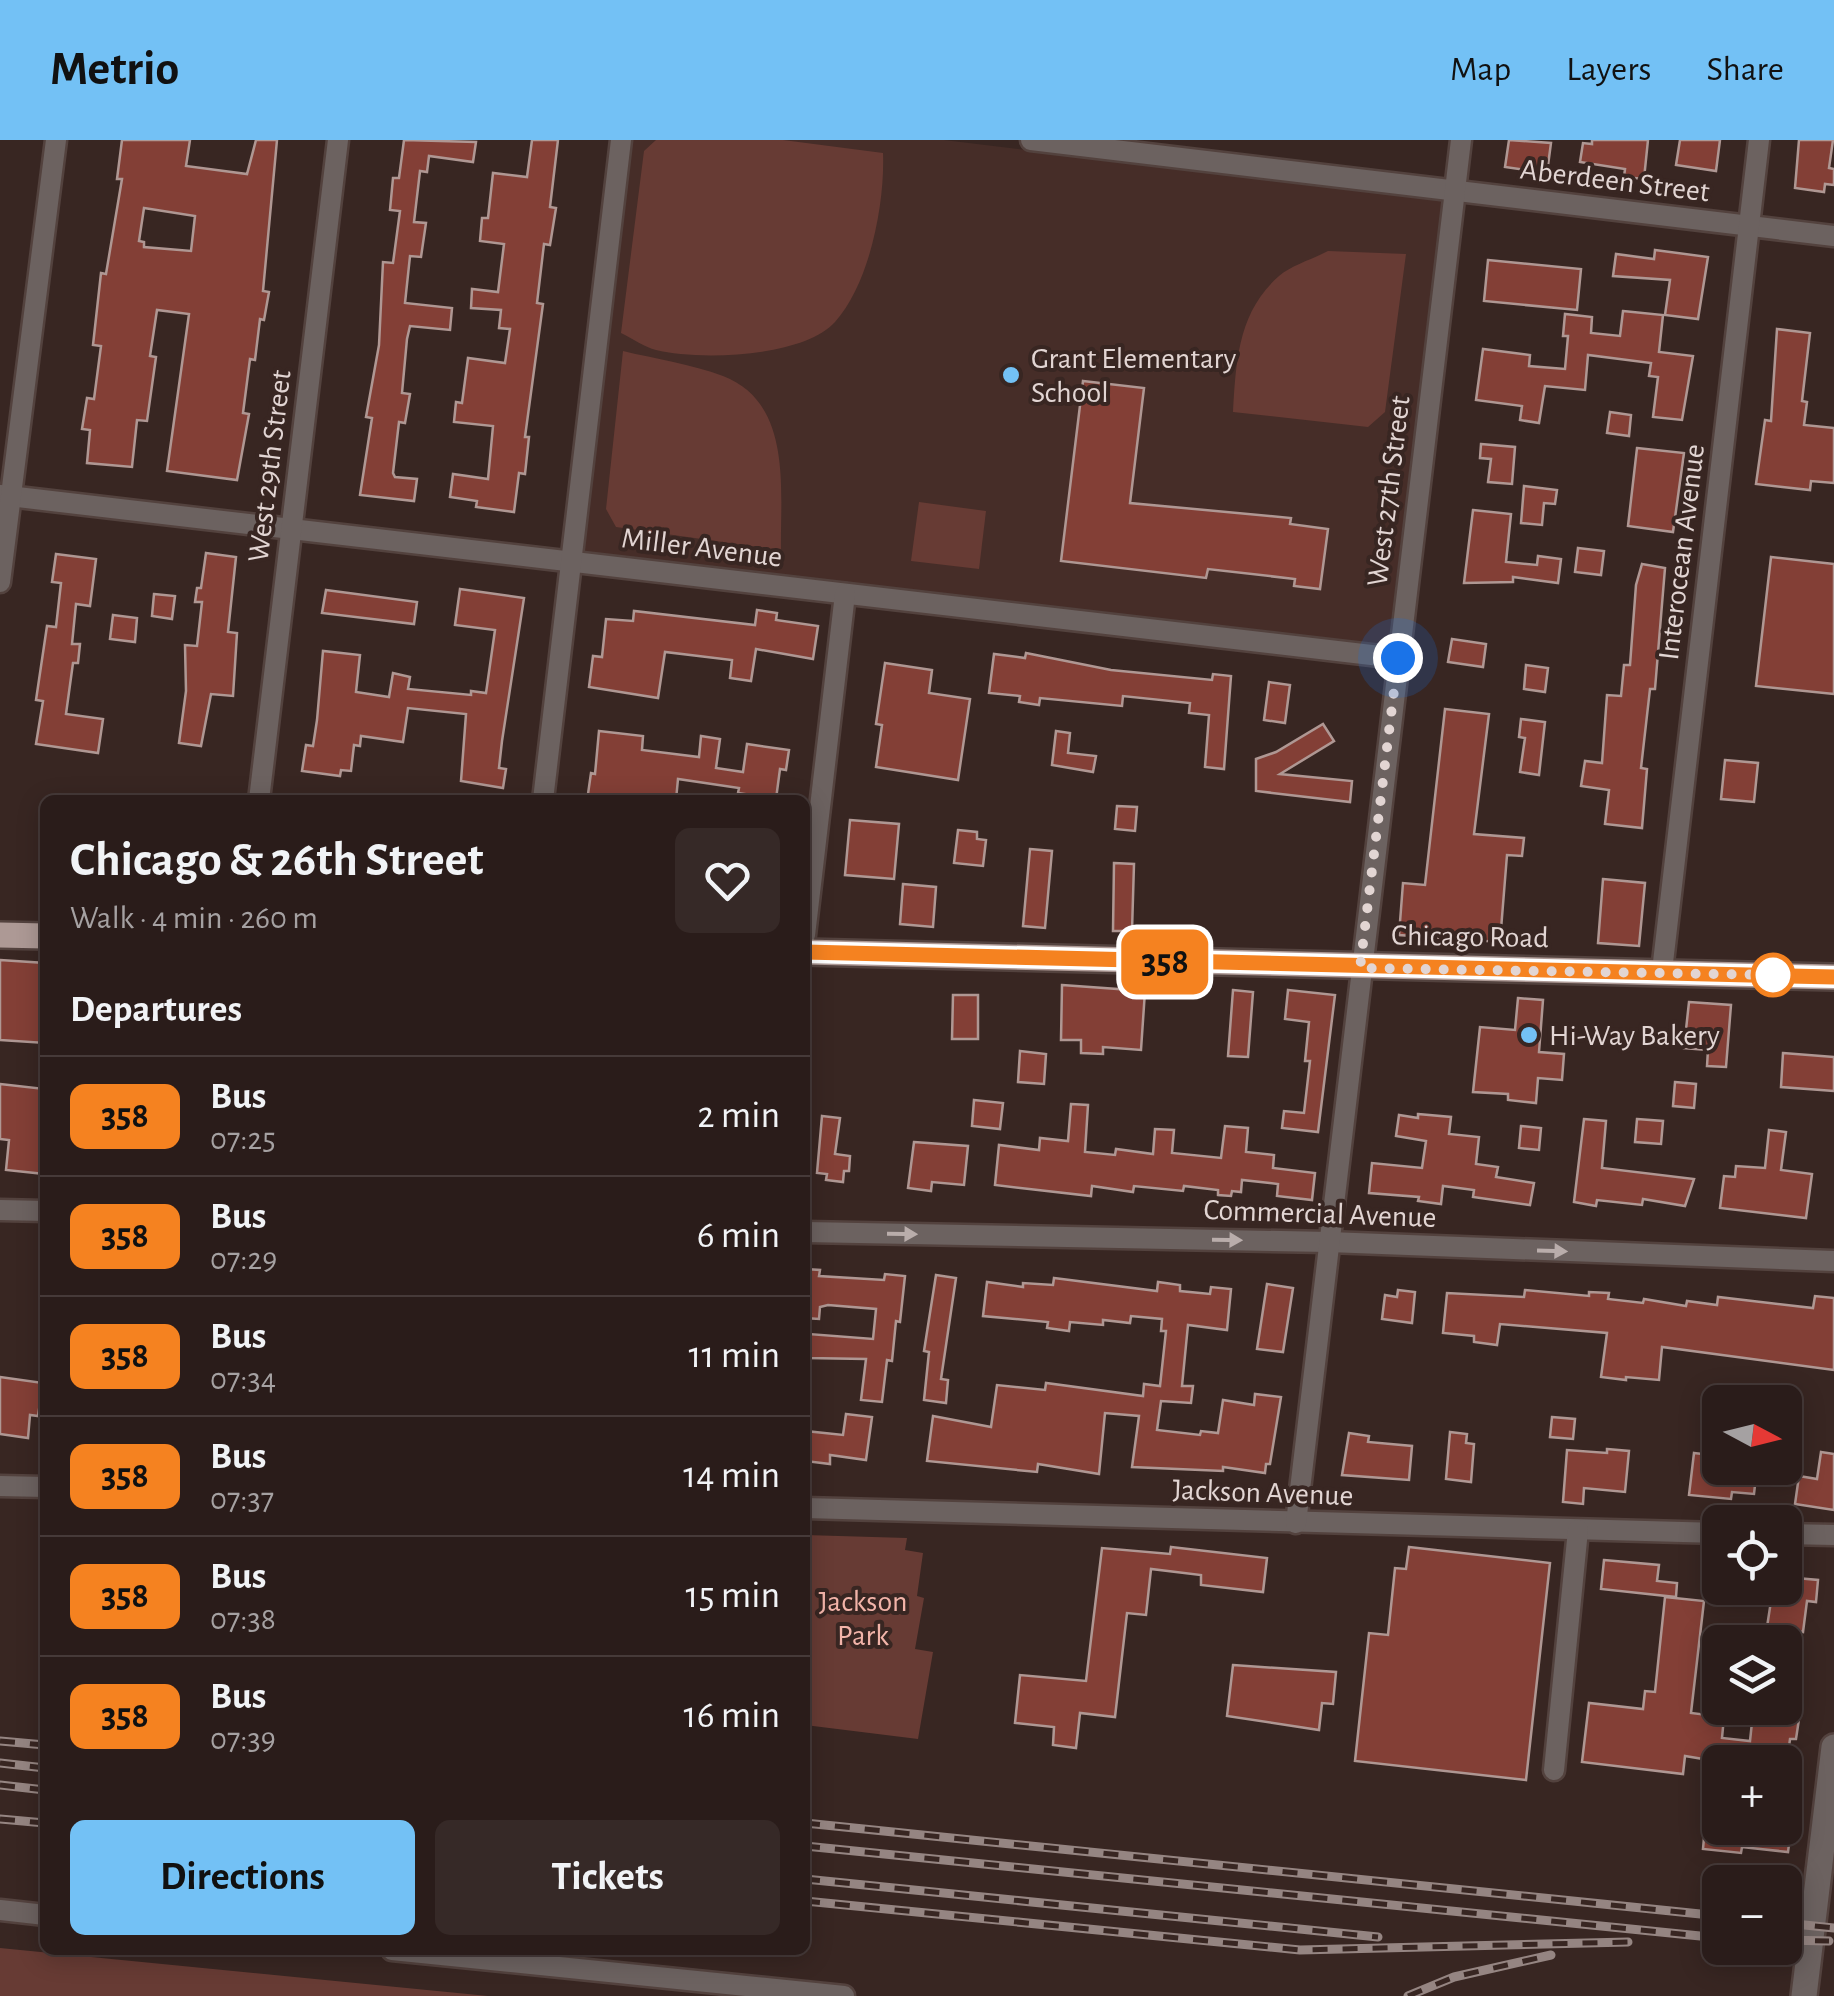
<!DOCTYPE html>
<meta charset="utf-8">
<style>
body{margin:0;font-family:"Alegreya Sans",sans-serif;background:#362927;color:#f1f3f6;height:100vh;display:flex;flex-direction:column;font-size:38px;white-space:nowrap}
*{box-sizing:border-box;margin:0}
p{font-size:32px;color:#a5a1a2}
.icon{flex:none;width:55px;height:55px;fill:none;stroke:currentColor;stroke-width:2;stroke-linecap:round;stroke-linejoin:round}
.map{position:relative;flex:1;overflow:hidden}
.side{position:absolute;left:40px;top:655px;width:770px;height:1160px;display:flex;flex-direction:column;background:#2a1c1a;border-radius:15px;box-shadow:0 5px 25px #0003,0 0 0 2px #463a39}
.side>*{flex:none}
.badge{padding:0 20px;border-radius:15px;font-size:35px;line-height:65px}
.needle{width:65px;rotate:97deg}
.tools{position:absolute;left:1702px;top:1245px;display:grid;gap:20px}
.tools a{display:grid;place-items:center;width:100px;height:100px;border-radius:15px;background:#2a1c1a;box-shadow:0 5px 25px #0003,0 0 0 2px #463a39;font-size:50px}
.you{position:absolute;width:50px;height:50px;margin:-25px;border:8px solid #fff;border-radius:50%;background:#1a73e8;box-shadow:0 0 0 15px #1a73e833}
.map>.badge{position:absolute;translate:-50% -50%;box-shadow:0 0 0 5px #fff}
h2{padding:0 30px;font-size:38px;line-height:90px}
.round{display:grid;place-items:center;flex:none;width:105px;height:105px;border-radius:15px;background:#362927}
.summary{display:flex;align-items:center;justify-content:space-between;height:170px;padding:0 30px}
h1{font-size:48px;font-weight:600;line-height:75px}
.action{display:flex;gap:20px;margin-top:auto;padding:20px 30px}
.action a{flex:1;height:115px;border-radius:15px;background:#73c1f5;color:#111;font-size:40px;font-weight:600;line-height:115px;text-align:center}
.action a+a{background:#362927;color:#f1f3f6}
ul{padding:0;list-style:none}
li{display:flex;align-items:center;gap:30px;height:120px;padding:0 30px;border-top:2px solid #463a39}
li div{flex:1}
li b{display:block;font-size:38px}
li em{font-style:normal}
li .badge{min-width:110px;font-weight:700;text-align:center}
header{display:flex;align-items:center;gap:60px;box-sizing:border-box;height:140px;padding:0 50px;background:#73c1f5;color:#111}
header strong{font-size:48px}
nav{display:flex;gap:55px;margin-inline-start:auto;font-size:35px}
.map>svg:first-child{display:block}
.built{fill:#462d28}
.green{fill:#673b34}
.building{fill:#833f36;stroke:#af9793;stroke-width:2.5;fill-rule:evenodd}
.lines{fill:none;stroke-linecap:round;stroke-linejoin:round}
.minor-casing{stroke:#53423e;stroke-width:25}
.tertiary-casing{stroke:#53423e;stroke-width:30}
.primary-casing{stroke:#53423e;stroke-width:30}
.minor{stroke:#6c6260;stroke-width:20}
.tertiary{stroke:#6c6260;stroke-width:25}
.primary{stroke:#ad9995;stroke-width:25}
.rail-casing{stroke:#958582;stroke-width:9}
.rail{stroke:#382622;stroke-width:5;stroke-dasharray:15;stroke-linecap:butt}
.oneway{fill:#b9adab}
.line-casing{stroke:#fff;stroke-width:22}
.line{stroke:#f58220;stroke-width:15}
.walk{stroke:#e2d5d3;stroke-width:10;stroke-dasharray:0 18}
.poi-dot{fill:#73c1f5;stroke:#382622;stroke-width:4}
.stop-dot{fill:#fff;stroke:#f58220;stroke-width:5}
.labels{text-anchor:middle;stroke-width:8;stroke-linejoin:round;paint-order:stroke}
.street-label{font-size:30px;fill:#e2d5d3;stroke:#382622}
.poi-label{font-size:30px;fill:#e2d5d3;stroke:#382622;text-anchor:start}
.park-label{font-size:30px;fill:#f2b4a9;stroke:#382622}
</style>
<header>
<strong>Metrio</strong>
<nav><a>Map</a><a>Layers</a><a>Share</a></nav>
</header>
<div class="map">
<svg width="1834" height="1856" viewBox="0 0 1834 1856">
<rect width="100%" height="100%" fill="#382622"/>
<path class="built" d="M629,0H944L1443,60L1388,507L578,413Z"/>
<g class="green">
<path d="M656,0H783L883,13C885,63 870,143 835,182C804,217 700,221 656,210C645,207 633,199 621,193L644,11Z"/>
<path d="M1328,111L1406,114L1385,272L1368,287L1233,272C1236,221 1238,172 1279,136C1292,125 1313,119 1328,111Z"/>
<path d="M623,211C656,219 691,224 723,236C793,263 780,350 781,410L616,387L606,369Z"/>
<path d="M919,362L986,371L979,429L911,421Z"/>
<path d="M805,1395L907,1398L905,1410L923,1413L917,1456L924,1458L915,1509L933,1512L918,1599L805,1585Z"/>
<path d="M0,1808L488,1856H0Z"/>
</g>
<g class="building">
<path d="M122,0H190L186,26L247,34L256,0H277L263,151L269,152L264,180L260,179L255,220L250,219L243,273L249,274L237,340L167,331L189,174L157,170L150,216L156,217L147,281L137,280L132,327L87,323L90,290L82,289L87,258L94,259L101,206L93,205L101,133L106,134L122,39H117ZM144,68L195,76L191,111L144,107V102L139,101Z"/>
<path d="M404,0L476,2L473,22L429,16L427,32L420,31L414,82L426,83L421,117L410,116L405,163L452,168L450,190L410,186L407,199L402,253L410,254L405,283L399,282L393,333L395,337L417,339L414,361L360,355L372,278L366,277L379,205L383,122L393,123L400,71L390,70L393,38H399Z"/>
<path d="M532,0H558L550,67L556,68L550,105L544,104L537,163L543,164L525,297H529L525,334L519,333L514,372L476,367L477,361L450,357L453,334L488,339L493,286L454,282L456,262L462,263L468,218L505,223L510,189L499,188L501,170L471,168L472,149L498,152L504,104L480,101L482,78H488L493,33L527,37Z"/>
<path d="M1509,0L1551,3L1547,33L1505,27Z"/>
<path d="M1592,0H1648L1644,39L1624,37L1625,29L1580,22L1583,3L1592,4Z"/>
<path d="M1680,0H1720L1716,31L1676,25Z"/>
<path d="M1799,0H1833L1829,28L1834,29V45L1825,44L1824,52L1795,48Z"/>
<path d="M1655,110L1708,117L1698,179L1665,175L1670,140L1613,136L1616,114L1654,119Z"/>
<path d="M1488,120L1581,129L1577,170L1484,161Z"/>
<path d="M1623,171L1663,175L1659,212L1693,216L1682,280L1653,277L1658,237L1649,236L1651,223L1588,215L1585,250L1545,246L1539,283L1520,280L1522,266L1476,260L1483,209L1530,215L1529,226L1565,229L1568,196H1563L1565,174L1592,177L1591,193L1620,196Z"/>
<path d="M1777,189L1810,193L1802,261L1807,262L1804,285L1834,288V343L1811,341L1810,350L1756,344L1765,280L1771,281Z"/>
<path d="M1083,241L1144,248L1130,363L1291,378L1290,384L1328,389L1320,449L1294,446L1295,439L1208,429L1206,438L1061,421Z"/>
<path d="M1610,272L1631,275L1629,296L1607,293Z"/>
<path d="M1481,304L1515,307L1512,344L1488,342L1491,319L1480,318Z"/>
<path d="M1637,308L1684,313L1673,392L1628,386Z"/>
<path d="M1524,346L1557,350L1555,364L1544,363L1542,385L1521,383Z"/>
<path d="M1473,370L1511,374L1506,422L1537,425L1538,416L1561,419L1558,443L1513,437V442L1464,443Z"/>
<path d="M1578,408L1604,411L1601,435L1575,432Z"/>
<path d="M206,413L236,417L228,492L237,493L233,556L211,554L201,606L179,603L186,551L185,505L197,506L202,462H195L197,448H201Z"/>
<path d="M56,414L96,419L90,466L76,464L72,504H80L78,523H73L66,574L103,579L98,613L36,604L43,561L36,560L47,486L56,487L61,443L52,442Z"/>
<path d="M1771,417L1834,424V554L1756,546Z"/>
<path d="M1642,424L1665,428L1655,549H1650L1641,628L1647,629L1642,688L1605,684L1609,650L1581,646L1585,621L1602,623L1607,555L1621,556L1624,525H1630L1636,445Z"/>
<path d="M460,449L524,458L502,601L499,628L506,629L503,648L461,641L466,574L408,568L403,602L361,596L360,606L354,605L351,631L341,630L340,636L302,631L306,605L313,606L317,580L323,511L360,515L356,552L389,557L393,533L410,537L408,549L471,555V551L486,553L495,490L455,485Z"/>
<path d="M326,450L417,462L414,484L322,473Z"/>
<path d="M154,454L175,456L172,479L152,476Z"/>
<path d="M757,470L777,473L776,480L818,486L813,519L756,509L751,541L730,538L732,520L665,512L658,558L589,547L593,516L602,517L606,479L633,481L634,471L755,485Z"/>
<path d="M113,475L137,478L135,502L110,499Z"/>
<path d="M1452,499L1486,504L1483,527L1448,522Z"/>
<path d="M1026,513L1111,530L1212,540L1213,534L1231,536L1224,629L1205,627L1209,575L1189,573L1190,563L1123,556L1122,566L1040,558L1039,565L1019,562L1020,556L989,553L994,514L1025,518Z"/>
<path d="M885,523L932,530L929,553L970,559L958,640L876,627L882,585L876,584Z"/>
<path d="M1526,525L1548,528L1545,552L1524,549Z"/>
<path d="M1269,542L1290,545L1285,583L1264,580Z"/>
<path d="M1445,569L1489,574L1474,694L1524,698L1522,716L1507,715L1500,802L1399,795L1403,743L1425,745Z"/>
<path d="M1521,579L1545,582L1539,635L1520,632L1525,598L1519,597Z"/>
<path d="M1323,584L1334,601L1280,634L1352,641L1350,662L1256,651V619L1276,612Z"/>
<path d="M599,591L643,596L642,610L699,617L701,596L720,599L716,628L743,632L747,604L789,610L786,630L780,629L776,659L738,653L739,648L678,639L676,660L633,656L632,660L588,654L591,633L595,634Z"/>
<path d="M1056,591L1070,593L1068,613L1096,616L1093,632L1052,625Z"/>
<path d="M1725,620L1758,623L1754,662L1721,659Z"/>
<path d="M1117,666L1137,667L1135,691L1115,689Z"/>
<path d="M850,680L899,684L894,739L845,735Z"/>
<path d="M958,690L977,692V699L986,700L983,726L954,723Z"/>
<path d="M1030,709L1052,711L1045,788L1023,786Z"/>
<path d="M1114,723L1134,724L1132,791H1113Z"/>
<path d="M1603,739L1645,743L1639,806L1598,803Z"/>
<path d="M903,744L936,747L933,787L900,784Z"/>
<path d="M0,820L45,823V903L0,900Z"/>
<path d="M1062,845L1145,851L1141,910L1103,907V914L1081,913V900H1061Z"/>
<path d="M1233,850L1253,852L1248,917L1228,916Z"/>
<path d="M1288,850L1335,855L1318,992L1282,988L1284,971L1304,973L1310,921H1305L1309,882L1285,879Z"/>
<path d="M953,855H978V899H952Z"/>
<path d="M1518,858L1543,860L1539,912L1564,914L1562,940L1538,938L1536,963L1508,960V954L1473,952L1480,887L1515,890Z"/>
<path d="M1689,862L1731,865L1726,927L1707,926L1708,910L1684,908Z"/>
<path d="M1020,911L1046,914L1044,944L1018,942Z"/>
<path d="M1783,913L1834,917V951L1781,947Z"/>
<path d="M1675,942L1696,944L1694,968L1673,966Z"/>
<path d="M0,944L45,949V1034L6,1030L9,1000L0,999Z"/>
<path d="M974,960L1003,963L1000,989L972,986Z"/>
<path d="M1071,964L1088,965L1085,1012L1115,1015L1116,1009L1153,1014L1155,989L1174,990L1172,1013L1221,1018L1225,986L1248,988L1246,1012L1274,1015L1273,1028L1315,1033L1312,1060L1277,1056L1278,1044L1242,1040L1241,1052L1232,1051L1231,1056L1218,1055V1050L1184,1046L1183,1051L1134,1046L1133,1052L1092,1046L1091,1056L995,1045L999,1005L1039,1010L1040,998L1068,1001Z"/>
<path d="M1418,974L1451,977L1449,994L1479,997L1476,1024L1498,1027L1496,1037L1534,1043L1530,1065L1473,1057L1474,1050L1443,1046L1441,1064L1418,1061L1419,1057L1369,1053L1372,1023L1422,1028L1426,1001L1396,996L1399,975L1418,978Z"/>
<path d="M822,976L840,978L835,1014L850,1016L849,1031H844L843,1042L826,1040L827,1034L817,1033Z"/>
<path d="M1584,979L1606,981L1602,1028L1694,1039L1685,1066L1643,1059L1642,1065L1597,1060L1596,1066L1574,1062Z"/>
<path d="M1637,979L1663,981L1661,1004L1635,1002Z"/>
<path d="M1521,986L1541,988L1539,1010L1519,1008Z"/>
<path d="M1769,990L1786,992L1781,1030L1812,1034L1806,1078L1720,1068L1724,1036L1735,1037L1736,1026L1765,1028Z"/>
<path d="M914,1002L968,1006L964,1045L932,1042L931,1051L908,1048Z"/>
<path d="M805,1129L820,1130L819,1136L884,1140L885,1134L905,1136L900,1182L896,1181L892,1221L887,1220L882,1262L861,1260L866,1219L807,1218L809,1194L873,1199L876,1169L828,1165L820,1167L819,1179L805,1178Z"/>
<path d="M936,1135L956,1138L941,1239L948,1240L946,1263L924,1260L929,1212L924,1211Z"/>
<path d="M1054,1138L1157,1151L1158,1142L1180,1145V1151L1210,1154L1211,1147L1231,1149L1227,1190L1188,1185L1182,1246H1193L1191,1263L1161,1261L1157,1290L1200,1295L1201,1291L1218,1293L1223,1260L1254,1265L1255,1254L1281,1257L1270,1324H1266L1265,1333L1223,1327V1331L1132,1327L1139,1276L1105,1273L1099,1334L1038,1324L1037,1332L927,1321L933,1276L991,1287L997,1245L1045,1250L1046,1243L1143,1256L1144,1244L1160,1246L1166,1191H1161L1162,1179L1131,1176L1130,1183L1103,1180V1185L1070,1182L1069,1191L1047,1188L1048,1182L983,1176L987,1142L1023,1147V1143L1053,1145Z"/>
<path d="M1267,1144L1293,1148L1283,1212L1257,1209Z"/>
<path d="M1398,1150L1415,1152L1412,1183L1382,1179L1385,1155L1397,1157Z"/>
<path d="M1525,1150L1589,1156V1152L1609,1153L1608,1159L1643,1163L1644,1159L1686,1166L1687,1161L1717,1165L1718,1157L1813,1168L1815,1156L1834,1158V1230L1662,1207L1659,1240L1626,1237V1240L1601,1237L1607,1193L1500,1184L1497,1205L1474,1202V1196L1443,1193L1447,1153L1524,1157Z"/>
<path d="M0,1237L43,1243L38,1276L30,1275L28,1298L0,1294Z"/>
<path d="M846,1274L872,1277L866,1320L830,1315V1324L805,1321V1291L843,1295Z"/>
<path d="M1552,1277L1575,1279L1573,1299L1550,1297Z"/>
<path d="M1450,1292L1467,1294L1466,1303L1474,1304L1471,1342L1446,1339Z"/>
<path d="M1349,1293L1369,1296L1368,1302L1412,1306L1409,1340L1342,1335Z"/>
<path d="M1607,1309L1629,1311L1625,1352L1584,1348L1583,1364L1563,1362L1567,1310L1607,1313Z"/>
<path d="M1821,1312L1834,1314V1370L1795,1364L1799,1336L1817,1339Z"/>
<path d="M1694,1313L1720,1316V1328H1757L1754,1354L1732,1352L1731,1359L1689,1355Z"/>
<path d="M1171,1407L1267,1418L1263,1452L1201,1445V1435L1151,1429L1146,1475L1127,1473L1115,1577L1080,1573L1076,1608L1053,1605L1054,1587L1015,1583L1020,1535L1086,1541L1102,1408L1170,1414Z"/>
<path d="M1409,1407L1550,1423L1526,1640L1355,1621L1369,1493L1388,1495L1395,1428L1406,1429Z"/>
<path d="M1604,1420L1659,1425L1657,1441L1677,1443L1676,1457L1601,1449Z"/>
<path d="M1785,1437L1818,1440L1816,1462L1807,1461L1803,1492L1767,1487L1773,1448H1785Z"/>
<path d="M1665,1457L1704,1461L1691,1573L1724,1577L1722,1598L1750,1601L1753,1573L1799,1579L1796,1599H1790L1787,1622L1721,1618V1622L1685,1616L1683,1634L1582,1622L1589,1563L1643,1569L1645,1551L1655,1552Z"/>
<path d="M1233,1525L1336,1532L1333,1564L1322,1563L1319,1590L1227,1576Z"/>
<path d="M1705,1687L1790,1696L1788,1712L1742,1707L1741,1713L1703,1709Z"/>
</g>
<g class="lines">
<defs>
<g id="minor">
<path d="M1031,0L1834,96"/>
<path d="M0,355L1397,518"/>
<path d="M0,442L56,0"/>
<path d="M259,660L338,0"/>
<path d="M543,660L621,0"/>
<path d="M805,795L845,454"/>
<path d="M1662,831L1759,0"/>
<path d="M0,1070L45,1071"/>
<path d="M805,1092L1329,1102L1834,1121"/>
<path d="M0,1346L45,1347"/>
<path d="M805,1368L1720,1393"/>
<path d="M1296,1383L1461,0"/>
<path d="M1785,1394L1834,1395"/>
<path d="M1554,1630L1578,1390"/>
<path d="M0,1770L45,1775"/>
<path d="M392,1810L844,1856"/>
</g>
<path id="tertiary" d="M1804,1856L1834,1607"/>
<g id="primary">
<path d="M0,795L45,796"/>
<path d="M805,812L1834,837"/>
</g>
</defs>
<use href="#minor" class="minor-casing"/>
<use href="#tertiary" class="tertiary-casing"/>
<use href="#primary" class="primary-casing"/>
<use href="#minor" class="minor"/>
<use href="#tertiary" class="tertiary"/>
<use href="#primary" class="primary"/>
<defs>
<g id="rail">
<path d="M0,1601L45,1605"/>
<path d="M0,1623L45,1628"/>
<path d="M0,1645L45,1650"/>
<path d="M0,1679L45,1683"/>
<path d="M805,1683L1720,1776"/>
<path d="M805,1706L1720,1798"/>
<path d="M805,1739L1378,1797"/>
<path d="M805,1761L1300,1810L1628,1802"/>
<path d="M1785,1783L1834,1788"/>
<path d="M1785,1800L1829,1801"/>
<path d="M1408,1856L1454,1837L1551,1815"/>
</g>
</defs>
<use href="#rail" class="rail-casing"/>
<use href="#rail" class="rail"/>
</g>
<defs><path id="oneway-solid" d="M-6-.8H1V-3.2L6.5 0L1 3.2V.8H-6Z" transform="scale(2.5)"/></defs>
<g class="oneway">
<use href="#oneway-solid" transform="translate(902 1094) rotate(1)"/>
<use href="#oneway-solid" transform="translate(1227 1100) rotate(1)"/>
<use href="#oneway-solid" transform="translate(1552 1111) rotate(2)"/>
</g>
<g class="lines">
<defs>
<path id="line" d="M805,812L1834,837"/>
</defs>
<use href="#line" class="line-casing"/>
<use href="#line" class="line"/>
<path class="walk" d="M1398,518L1360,828L1773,835"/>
</g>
<g class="poi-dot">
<circle cx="1011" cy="235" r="10"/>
<circle cx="1529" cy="895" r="10"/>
</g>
<circle class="stop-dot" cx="1773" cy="835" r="20"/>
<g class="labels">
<g class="street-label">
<text transform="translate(1615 40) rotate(7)" y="10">Aberdeen Street</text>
<text transform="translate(269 326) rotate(-83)" y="10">West 29th Street</text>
<text transform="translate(1388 351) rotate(-83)" y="10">West 27th Street</text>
<text transform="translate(702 407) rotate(7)" y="10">Miller Avenue</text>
<text transform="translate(1681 412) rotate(-83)" y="10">Interocean Avenue</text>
<text transform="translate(1470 796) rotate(1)" y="10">Chicago Road</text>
<text transform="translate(1320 1073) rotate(2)" y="10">Commercial Avenue</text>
<text transform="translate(1263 1352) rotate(2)" y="10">Jackson Avenue</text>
</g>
<g class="poi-label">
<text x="1031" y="228">Grant Elementary<tspan x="1031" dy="34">School</tspan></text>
<text x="1549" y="905">Hi-Way Bakery</text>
</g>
<g class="park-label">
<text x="863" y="1471">Jackson<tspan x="863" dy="34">Park</tspan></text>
</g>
</g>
</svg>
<div class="tools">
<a><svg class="needle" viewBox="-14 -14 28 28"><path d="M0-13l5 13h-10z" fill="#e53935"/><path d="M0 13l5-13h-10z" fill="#a5a1a2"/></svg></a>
<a><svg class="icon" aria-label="locate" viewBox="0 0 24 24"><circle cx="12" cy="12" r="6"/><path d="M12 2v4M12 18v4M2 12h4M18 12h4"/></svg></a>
<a><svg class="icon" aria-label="layers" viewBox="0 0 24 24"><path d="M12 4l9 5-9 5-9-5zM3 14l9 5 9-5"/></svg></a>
<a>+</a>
<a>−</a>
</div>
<div class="you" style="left:1398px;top:518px"></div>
<b class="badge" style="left:1165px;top:822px;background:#f58220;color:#111">358</b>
<section class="side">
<div class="summary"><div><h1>Chicago &amp; 26th Street</h1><p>Walk · 4 min · 260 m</p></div><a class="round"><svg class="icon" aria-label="heart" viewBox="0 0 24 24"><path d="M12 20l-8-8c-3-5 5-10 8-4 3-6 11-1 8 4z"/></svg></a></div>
<h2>Departures</h2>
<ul>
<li><span class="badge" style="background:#f58220;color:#111">358</span><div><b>Bus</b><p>07:25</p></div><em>2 min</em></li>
<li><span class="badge" style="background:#f58220;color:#111">358</span><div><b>Bus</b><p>07:29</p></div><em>6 min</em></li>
<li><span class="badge" style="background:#f58220;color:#111">358</span><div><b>Bus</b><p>07:34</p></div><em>11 min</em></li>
<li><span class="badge" style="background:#f58220;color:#111">358</span><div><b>Bus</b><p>07:37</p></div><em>14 min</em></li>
<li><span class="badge" style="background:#f58220;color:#111">358</span><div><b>Bus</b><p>07:38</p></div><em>15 min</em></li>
<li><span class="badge" style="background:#f58220;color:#111">358</span><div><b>Bus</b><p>07:39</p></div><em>16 min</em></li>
</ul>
<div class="action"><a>Directions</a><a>Tickets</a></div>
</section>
</div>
